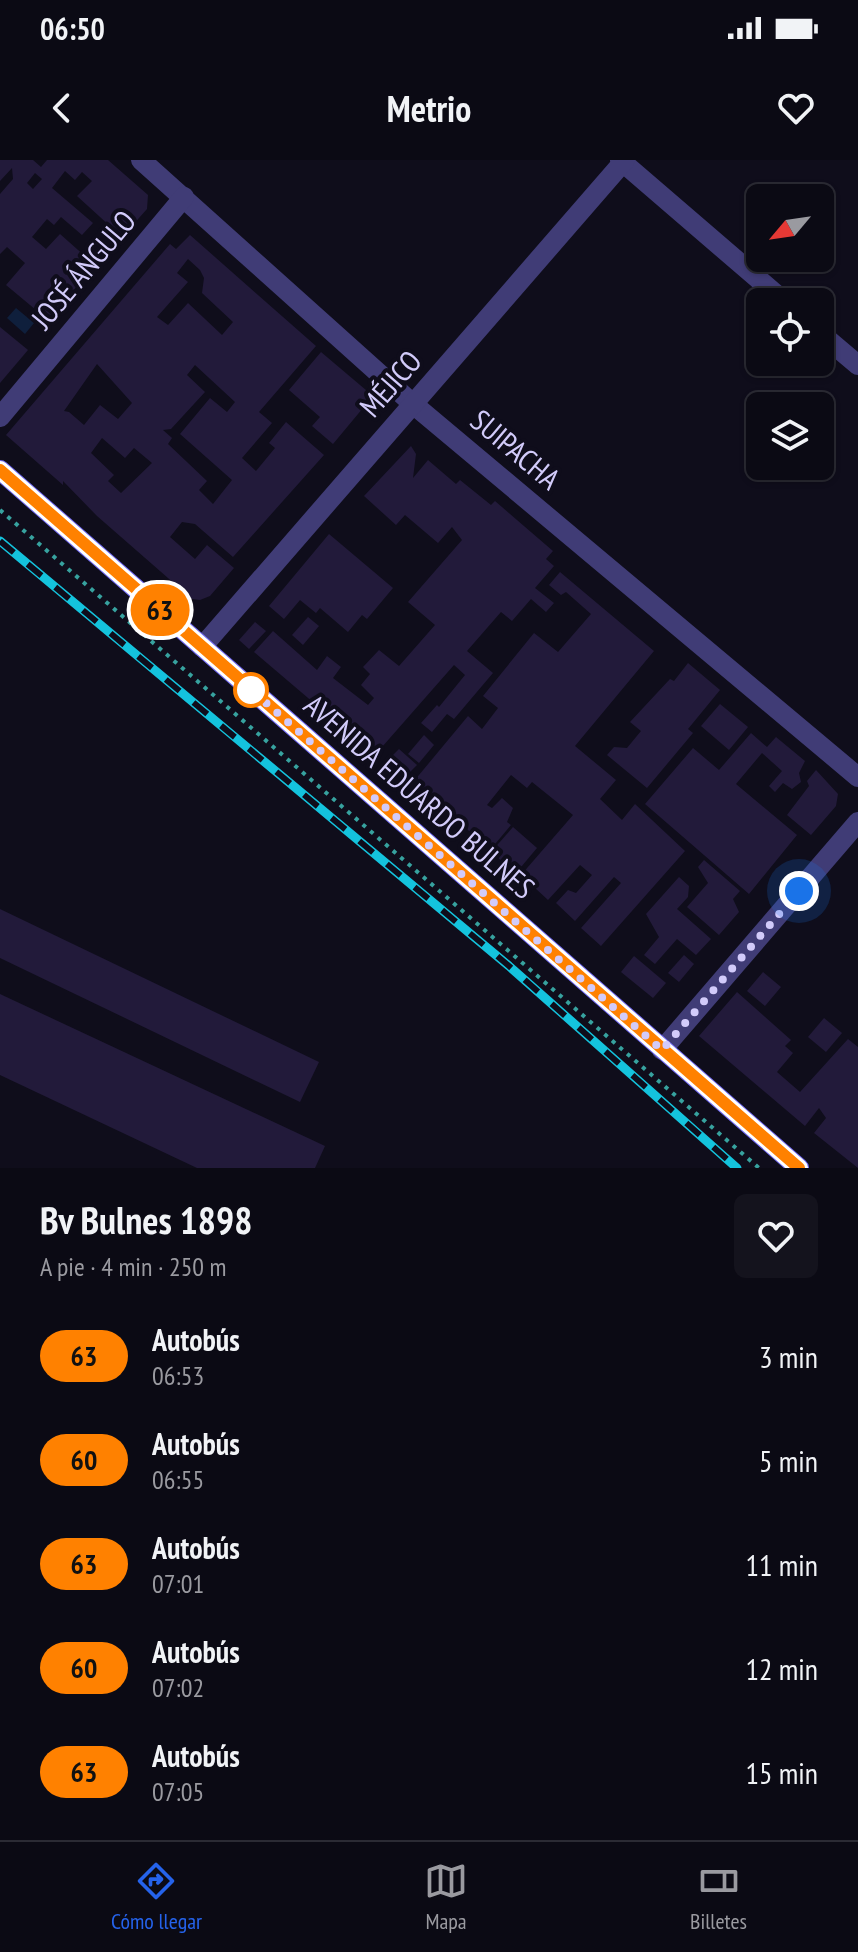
<!DOCTYPE html>
<html lang="es">
<meta charset="utf-8">
<style>
body{margin:0;font-family:"PT Sans Narrow",sans-serif;background:#14131d;color:#f1f3f6;height:100vh;display:flex;flex-direction:column;font-size:30px;white-space:nowrap}
*{box-sizing:border-box;margin:0}
p{font-size:26px;color:#9a9aa0}
.icon{flex:none;width:44px;height:44px;fill:none;stroke:currentColor;stroke-width:2;stroke-linecap:round;stroke-linejoin:round}
.map{position:relative;height:1008px;overflow:hidden}
.drawer{display:flex;flex-direction:column;background:#0b0a14;flex:1}
.drawer>*{flex:none}
.badge{padding:0 16px;border-radius:26px;font-size:28px;line-height:52px}
.needle{width:52px;rotate:241deg}
.controls{position:absolute;left:746px;top:24px;display:grid;gap:16px}
.controls a{display:grid;place-items:center;width:88px;height:88px;border-radius:12px;background:#0b0a14;box-shadow:0 2px 6px #0004,0 0 0 2px #2b2b34;font-size:40px}
.you{position:absolute;width:40px;height:40px;margin:-20px;border:6px solid #fff;border-radius:50%;background:#1a73e8;box-shadow:0 0 0 12px #1a73e833}
.map>.badge{position:absolute;translate:-50% -50%;box-shadow:0 0 0 4px #fff}
.round{display:grid;place-items:center;flex:none;width:84px;height:84px;border-radius:12px;background:#14131d}
.head{display:flex;align-items:center;justify-content:space-between;height:136px;padding:0 40px}
h1{font-size:38px;font-weight:800;line-height:60px}
ul{padding:0;list-style:none}
li{display:flex;align-items:center;gap:24px;height:104px;padding:0 40px}
li div{flex:1}
li b{display:block;font-size:30px}
li em{font-style:normal}
li .badge{min-width:88px;font-weight:700;text-align:center}
.status{display:flex;justify-content:space-between;align-items:center;height:56px;padding:0 40px;background:#0b0a14;direction:ltr}
.status svg{height:22px;fill:currentColor}
header{display:flex;justify-content:space-between;align-items:center;height:104px;padding:0 40px;background:#0b0a14;font-size:36px;font-weight:800}
.tab-bar{display:flex;justify-content:space-around;align-items:center;height:112px;border-top:2px solid #2b2b34;background:#0b0a14;font-size:22px;color:#9a9aa0}
.tab-bar a{display:grid;justify-items:center;gap:4px}
.tab-bar .current{color:#2563eb}
.map>svg:first-child{display:block}
.water{fill:#0f1f3c}
.building{fill:#221a3a;fill-rule:evenodd}
.lines{fill:none;stroke-linecap:round;stroke-linejoin:round}
.path{stroke:#37a29f;stroke-width:4;stroke-dasharray:4 6;stroke-linecap:butt}
.street{stroke:#403c76;stroke-width:20}
.secondary{stroke:#726bf2;stroke-width:20}
.rail-casing{stroke:#14c3dd;stroke-width:9}
.rail{stroke:#0f0d1b;stroke-width:6;stroke-dasharray:18;stroke-linecap:butt}
.line-casing{stroke:#fff;stroke-width:18}
.line{stroke:#ff8100;stroke-width:12}
.walk{stroke:#d2cbfa;stroke-width:8;stroke-dasharray:0 14.4}
.stop-dot{fill:#fff;stroke:#ff8100;stroke-width:4}
.labels{text-anchor:middle;stroke-width:8;stroke-linejoin:round;paint-order:stroke}
.street-label{font-size:30px;fill:#d2cbfa;stroke:#0f0d1b}
</style>
<div class="status"><b>06:50</b><svg viewBox="0 0 49 12"><path d="M0 12V9h3v3zM5 12V6h3v6zM10 12V3h3v9zM15 12V0h3v12zM26 1h20v11H26zM47 4h2v5h-2z"/></svg></div>
<header><svg class="icon" aria-label="back" viewBox="0 0 24 24"><path d="M15 5l-7 7 7 7"/></svg>Metrio<svg class="icon" aria-label="heart" viewBox="0 0 24 24"><path d="M12 20l-8-8c-3-5 5-10 8-4 3-6 11-1 8 4z"/></svg></header>
<div class="map">
<svg width="858" height="1008" viewBox="0 0 858 1008">
<rect width="100%" height="100%" fill="#0f0d1b"/>
<path class="water" d="M16,148L34,163L25,174L7,158Z"/>
<g class="building">
<path d="M0,0H33L41,7L47,0H108L148,35L147,49L122,77L77,36L92,21L82,12L75,20L65,11L52,28L93,63L82,75L61,57L54,65L47,59L32,77L46,89L60,74L95,105L48,160L6,125L25,103L7,87L0,94V34L13,19L12,8L0,21ZM35,13L42,19L33,29L27,23Z"/>
<path d="M190,75L316,186L259,252L272,263L242,298L256,311L275,288L269,283L286,262L324,295L233,397L195,364L182,362L170,377L195,399L207,385L234,408L210,436L200,440L192,439L97,356L63,321V325L6,275L170,84L176,89ZM188,99L200,110L204,118L202,133L233,162L222,175L188,143L168,165L157,157L188,122L177,113ZM97,204L132,243L118,259L100,245L84,265L69,252L64,251ZM195,205L235,242L227,252L210,238L180,274L232,320L213,344L199,330L207,321L168,284L172,278L163,270L171,269L205,232L187,215ZM102,278L125,298L134,288L152,303L121,333L108,321L114,315L91,293Z"/>
<path d="M0,167L28,190L0,223Z"/>
<path d="M321,192L373,236L333,284L312,266L320,257L289,230Z"/>
<path d="M411,286L416,294L413,318L428,300L456,324L460,320L491,345L495,341L553,391L546,399L554,406L535,428L554,443L546,452L531,439L512,461L501,452L467,491L493,513L454,559L447,554L432,572L421,563L437,545L439,547L465,515L454,505L375,595L254,492L273,471L317,510L327,496L341,507L333,518L368,545L374,538L361,525L370,514L363,507L379,490L399,506L435,465L408,442L462,380L452,367L438,383L405,355L396,365L364,336Z"/>
<path d="M329,374L393,428L367,459L362,455L348,472L320,448L316,453L300,440L284,459L269,446Z"/>
<path d="M560,412L654,491L575,586L616,620L600,639L622,660L635,644L685,691L601,786L581,768L621,723L614,717L575,761L556,743L568,730L576,733L592,715L580,705L548,740L521,715L573,655L532,622L527,628L511,615L487,645L492,648L502,638L513,648L507,662L511,665L490,690L414,621L468,556L482,569L498,548L483,536L534,473L558,492L591,454L566,432L561,435L549,425Z"/>
<path d="M308,457L319,466L303,485L292,475Z"/>
<path d="M255,462L266,471L249,489L239,480Z"/>
<path d="M688,503L720,530L688,569L693,573L647,628L607,595L614,587L627,588L641,571L630,562L670,519L674,521Z"/>
<path d="M720,544L748,567L729,590L701,566Z"/>
<path d="M751,573L767,587L776,577L805,601L799,613L801,622L792,629L783,623L775,632L769,626L782,611L762,593L736,624L797,675L749,734L645,644L693,588L719,610Z"/>
<path d="M424,575L434,585L419,603L408,594Z"/>
<path d="M399,589L417,605L407,615L389,599Z"/>
<path d="M816,610L838,634L836,646L811,675L787,655L809,626L807,621Z"/>
<path d="M513,667L537,688L516,713L491,692Z"/>
<path d="M704,700L740,731L733,739L739,752L719,775L687,747L708,723L698,707Z"/>
<path d="M679,717L689,726L688,737L677,749L711,779L696,795L677,779L655,804L644,795L659,777L646,754Z"/>
<path d="M0,749L319,902L300,942L0,798Z"/>
<path d="M684,795L694,804L679,822L668,813Z"/>
<path d="M634,796L666,823L653,838L621,812Z"/>
<path d="M763,812L781,827L765,846L747,831Z"/>
<path d="M737,832L791,880L785,886L793,893L777,912L800,932L848,879L858,887V1008L814,973L826,958L819,948L805,966L699,876Z"/>
<path d="M0,834L325,986L315,1008H197L0,915Z"/>
<path d="M824,858L842,873L826,892L808,877Z"/>
</g>
<g class="lines">
<path class="path" d="M0,350L759,1008"/>
<g class="street">
<path d="M141,0L413,244L858,617"/>
<path d="M620,0L785,142"/>
<path d="M820,173L858,205"/>
<path d="M0,257L184,37"/>
<path d="M202,487L625,0"/>
<path d="M662,890L858,662"/>
</g>
<path class="secondary" d="M0,310L799,1008"/>
<defs>
<path id="rail" d="M0,381L509,806L737,1008"/>
</defs>
<use href="#rail" class="rail-casing"/>
<use href="#rail" class="rail"/>
</g>
<g class="lines">
<defs>
<path id="line" d="M0,310L799,1008"/>
</defs>
<use href="#line" class="line-casing"/>
<use href="#line" class="line"/>
<path class="walk" d="M251,530L248,527L662,890L799,731"/>
</g>
<circle class="stop-dot" cx="251" cy="530" r="16"/>
<g class="labels">
<g class="street-label">
<text transform="translate(84 110) rotate(-50)" y="10">JOSÉ ÁNGULO</text>
<text transform="translate(391 224) rotate(-49)" y="10">MÉJICO</text>
<text transform="translate(515 290) rotate(40)" y="10">SUIPACHA</text>
<text transform="translate(419 637) rotate(41)" y="10">AVENIDA EDUARDO BULNES</text>
</g>
</g>
</svg>
<div class="controls">
<a><svg class="needle" viewBox="-14 -14 28 28"><path d="M0-13l5 13h-10z" fill="#e53935"/><path d="M0 13l5-13h-10z" fill="#9a9aa0"/></svg></a>
<a><svg class="icon" aria-label="locate" viewBox="0 0 24 24"><circle cx="12" cy="12" r="6"/><path d="M12 2v4M12 18v4M2 12h4M18 12h4"/></svg></a>
<a><svg class="icon" aria-label="layers" viewBox="0 0 24 24"><path d="M12 4l9 5-9 5-9-5zM3 14l9 5 9-5"/></svg></a>
</div>
<div class="you" style="left:799px;top:731px"></div>
<b class="badge" style="left:160px;top:450px;background:#ff8100;color:#111">63</b>
</div>
<section class="drawer">
<div class="head"><div><h1>Bv Bulnes 1898</h1><p>A pie · 4 min · 250 m</p></div><a class="round"><svg class="icon" aria-label="heart" viewBox="0 0 24 24"><path d="M12 20l-8-8c-3-5 5-10 8-4 3-6 11-1 8 4z"/></svg></a></div>
<ul>
<li><span class="badge" style="background:#ff8100;color:#111">63</span><div><b>Autobús</b><p>06:53</p></div><em>3 min</em></li>
<li><span class="badge" style="background:#ff8100;color:#111">60</span><div><b>Autobús</b><p>06:55</p></div><em>5 min</em></li>
<li><span class="badge" style="background:#ff8100;color:#111">63</span><div><b>Autobús</b><p>07:01</p></div><em>11 min</em></li>
<li><span class="badge" style="background:#ff8100;color:#111">60</span><div><b>Autobús</b><p>07:02</p></div><em>12 min</em></li>
<li><span class="badge" style="background:#ff8100;color:#111">63</span><div><b>Autobús</b><p>07:05</p></div><em>15 min</em></li>
</ul>
</section>
<nav class="tab-bar">
<a class="current"><svg class="icon" aria-label="directions" viewBox="0 0 24 24"><path d="M12 3l9 9-9 9-9-9zM9 14v-3h6M13 9l2 2-2 2"/></svg>Cómo llegar</a>
<a><svg class="icon" aria-label="map" viewBox="0 0 24 24"><path d="M3 6l6-2 6 2 6-2v14l-6 2-6-2-6 2zM9 4v14M15 6v14"/></svg>Mapa</a>
<a><svg class="icon" aria-label="tickets" viewBox="0 0 24 24"><path d="M3 7h18v10H3zM15 7v10"/></svg>Billetes</a>
</nav>
